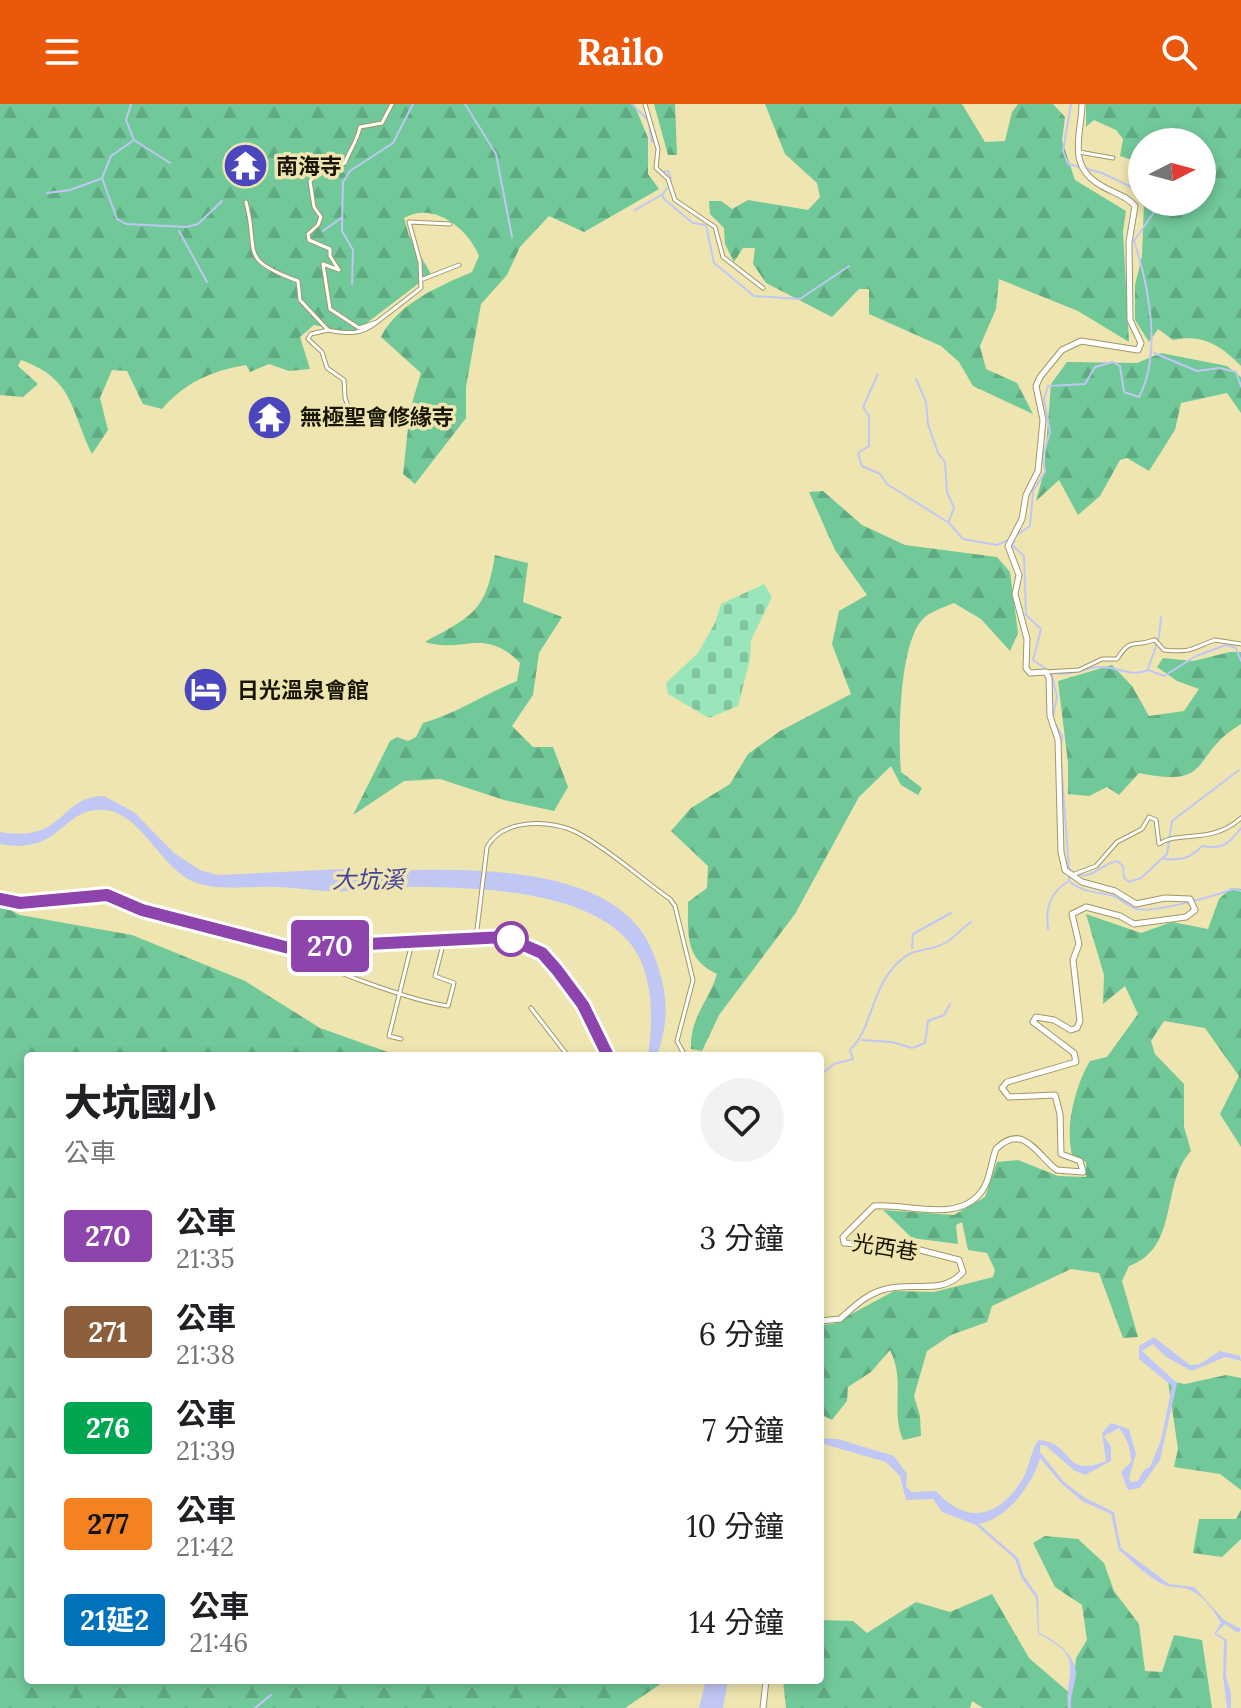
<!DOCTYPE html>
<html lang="zh-TW">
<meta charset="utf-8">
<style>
body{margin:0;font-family:Lora,"Noto Sans TC",serif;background:#f2f2f2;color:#202124;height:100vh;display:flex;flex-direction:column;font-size:30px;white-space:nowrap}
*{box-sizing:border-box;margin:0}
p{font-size:26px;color:#757577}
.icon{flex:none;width:44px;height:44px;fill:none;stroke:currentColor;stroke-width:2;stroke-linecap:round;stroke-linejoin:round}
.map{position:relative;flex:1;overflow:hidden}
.drawer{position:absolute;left:24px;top:948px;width:800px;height:632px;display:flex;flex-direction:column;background:#fff;border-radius:8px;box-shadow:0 4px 12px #0003}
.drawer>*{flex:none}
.badge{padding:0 16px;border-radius:6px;font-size:28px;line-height:52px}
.needle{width:52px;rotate:84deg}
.tools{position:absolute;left:1128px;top:24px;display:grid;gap:16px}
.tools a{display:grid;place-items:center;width:88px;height:88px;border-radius:50%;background:#fff;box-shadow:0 4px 12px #0003;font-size:40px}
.map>.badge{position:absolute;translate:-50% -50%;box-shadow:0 0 0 4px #fff}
.round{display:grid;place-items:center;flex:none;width:84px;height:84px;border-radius:42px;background:#f2f2f2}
.headline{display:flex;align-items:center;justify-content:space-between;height:136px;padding:0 40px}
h1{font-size:38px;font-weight:800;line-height:60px}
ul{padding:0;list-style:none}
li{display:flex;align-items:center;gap:24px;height:96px;padding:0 40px}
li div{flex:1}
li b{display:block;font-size:30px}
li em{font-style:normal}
li .badge{min-width:88px;font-weight:700;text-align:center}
header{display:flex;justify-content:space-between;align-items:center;height:104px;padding:0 40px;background:#ea580c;color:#fff;font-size:36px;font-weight:800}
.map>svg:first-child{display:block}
.forest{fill:url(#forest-firs)}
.cemetery{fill:url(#cemetery-stones)}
.water{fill:#c0c7f5}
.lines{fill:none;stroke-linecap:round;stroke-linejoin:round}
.stream{stroke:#c0c7f5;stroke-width:2}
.street-casing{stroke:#a19765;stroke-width:5}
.secondary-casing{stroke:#a19765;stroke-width:7}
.street{stroke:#fff;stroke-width:3}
.secondary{stroke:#fff;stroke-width:5}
.line-casing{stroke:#fff;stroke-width:18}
.line{stroke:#8e44ad;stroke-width:12}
.stop-dot{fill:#fff;stroke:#8e44ad;stroke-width:4}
.labels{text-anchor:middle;stroke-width:7;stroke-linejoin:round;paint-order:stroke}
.poi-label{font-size:22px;font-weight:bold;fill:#191503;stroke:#efe5b0;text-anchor:start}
.street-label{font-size:22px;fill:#191503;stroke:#efe5b0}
.water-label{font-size:24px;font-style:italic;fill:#43439b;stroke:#efe5b0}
</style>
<header><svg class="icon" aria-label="menu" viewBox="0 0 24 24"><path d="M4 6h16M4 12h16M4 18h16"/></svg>Railo<svg class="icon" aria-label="search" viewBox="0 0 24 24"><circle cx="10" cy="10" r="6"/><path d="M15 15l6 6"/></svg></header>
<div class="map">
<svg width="1241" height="1604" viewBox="0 0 1241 1604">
<defs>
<pattern id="forest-firs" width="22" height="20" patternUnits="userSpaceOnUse" patternTransform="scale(2)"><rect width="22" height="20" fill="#71c899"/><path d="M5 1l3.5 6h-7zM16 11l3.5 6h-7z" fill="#61ab82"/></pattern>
<pattern id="cemetery-stones" width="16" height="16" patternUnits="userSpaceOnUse" patternTransform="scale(2)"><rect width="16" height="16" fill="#98e6b9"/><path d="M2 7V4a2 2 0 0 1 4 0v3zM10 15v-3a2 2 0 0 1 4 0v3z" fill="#82c49d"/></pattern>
</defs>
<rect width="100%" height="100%" fill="#efe5b0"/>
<g class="forest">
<path d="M0,0H634L648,34V70L659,85L584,128L549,112L520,143L507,171L481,200L466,283V314L415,380L403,370L410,306L421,269L381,233C397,200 439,182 472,168L479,152C468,124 433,97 404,114L409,132L431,170L368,218L360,230L314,221L300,233L310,265L289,267L269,260L250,268L246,261C211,267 186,278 162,305L143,300L127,267L112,266L100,294L108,326L92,350C70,305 74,275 21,256L18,262L38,280L23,293L0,291Z"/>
<path d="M654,0H675L677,51H668Z"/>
<path d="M765,0H962L985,38L1005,37L1012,8L1018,0H1053L1065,13L1062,37L1075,76L1126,107L1123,127L1129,238L1078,207L999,175L996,205L980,242L986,265L1017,279L1033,310L973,282L959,258L941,242L869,210V185H859L832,213L766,179L753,160L755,144H743L734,158L725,140L724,124L710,110L709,97H721L732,105L748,96L808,106L820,93L817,79L785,50Z"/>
<path d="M1086,0H1241V262C1220,241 1203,230 1173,236L1158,225L1149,238L1135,216V181L1142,152L1144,98H1202V38H1142V59L1120,52L1123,35L1116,26L1094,16L1086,23Z"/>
<path d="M1161,249L1227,262L1241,273V309L1227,289L1181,299L1175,326L1149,367L1127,354L1120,356L1100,392L1078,411L1059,376L1036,397L1044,368L1051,280L1067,258L1137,259Z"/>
<path d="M823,387L862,421L905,441L997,453L1010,468L1018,529L1010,547L981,515L954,499C945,503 928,508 922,516C899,541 898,634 901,668L922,684L918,691L901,681L891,662L859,693L795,810L719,911L702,947L691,945C690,913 707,901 717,870C685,855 688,831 688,798L707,784L708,762L671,727L691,704L730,680L748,650L780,627L851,590L832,540L839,507L867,491L835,446L809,388Z"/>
<path d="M495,451L528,459L523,498L562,513L539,549L533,591L512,622L533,643H553L568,683L554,707L504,696L440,675L404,677L353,711L390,637L397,633L408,637L416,633L423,619C455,610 485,590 517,577L520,559C484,522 463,550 425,538C472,512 486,508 495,451Z"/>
<path d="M1230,548H1241V620C1189,651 1215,685 1139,669L1119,691L1107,683L1089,692L1068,690V659L1058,577L1112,561L1132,582L1149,612L1184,607L1199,585L1177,577L1157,563L1163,554L1193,557Z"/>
<path d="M1231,784L1241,785V1043L1220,1010L1239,972L1205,924L1164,917L1151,937L1155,950L1184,980V1023L1191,1047C1160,1080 1180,1144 1129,1162L1122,1177L1138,1233L1123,1234L1099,1169L1071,1165L992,1202L987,1218L951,1231L927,1247L914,1292L920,1312L921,1332L903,1336C890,1304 906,1278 890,1246L871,1268L848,1283L847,1297L832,1316L822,1311L820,1221L833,1220L894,1187L934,1188L993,1173L995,1166L987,1149L968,1146L962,1118L956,1121L958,1140L912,1134L883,1106L954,1111L985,1093L997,1058L1018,1056L1058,1072L1086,1073V1058L1072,1051C1065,1023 1075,982 1090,957L1107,953L1138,910L1125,882L1103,900L1104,871L1086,810L1141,829L1172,818L1208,825L1219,795Z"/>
<path d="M0,801L20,811L132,831L245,877L320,924L399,952H28V1576L665,1577L625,1604H0Z"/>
<path d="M1226,1271L1241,1274V1386L1220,1370L1174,1363L1178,1345L1168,1277L1185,1280Z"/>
<path d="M1241,1406V1435L1222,1453L1193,1449L1199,1415H1236Z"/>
<path d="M1045,1432L1078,1435L1104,1459L1114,1487L1139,1520L1145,1567L1162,1568L1174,1531L1202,1536L1212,1604H983L972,1597L970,1604H786L783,1576H820V1516L853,1517L867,1529L916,1498L950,1508L992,1490L1029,1554L1072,1591L1076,1554L1087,1536L1082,1501L1055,1483L1033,1439Z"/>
</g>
<path class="cemetery" d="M764,480L772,493L751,536L750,555L738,602L709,614L668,590L666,579L698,549L715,519L721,500Z"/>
<g class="water">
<path d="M104,692L134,708L174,749L200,766L217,771L344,765C362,775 388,767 409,766C486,765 623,764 654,851C668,889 670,913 657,952H648C652,924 653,896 645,868C621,781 467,783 397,783C373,783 348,789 324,787C308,786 292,783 276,783C252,782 220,787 197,779C161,767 142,708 104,706C61,703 62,752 0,740V728C67,739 57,693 104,692Z"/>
<path d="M1154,1233L1190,1261L1200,1260L1220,1247L1240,1252L1241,1257L1225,1253L1192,1267L1166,1253L1153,1240L1142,1247L1177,1279L1160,1356L1140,1384L1128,1386L1121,1368L1131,1358C1131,1346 1127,1334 1119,1324L1104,1332L1111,1343V1357L1085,1371L1075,1367L1046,1342L1040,1341V1348L1064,1378L1085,1394L1114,1408L1121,1444L1169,1480L1194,1483L1224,1516L1241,1525L1238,1529L1225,1520L1216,1529L1227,1536L1226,1572L1231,1589V1604H1227L1223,1572L1224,1536L1214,1530L1221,1519C1213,1505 1201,1488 1184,1484C1178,1483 1171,1484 1165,1481C1151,1476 1131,1456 1119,1446L1111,1410L1082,1397L1061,1379L1040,1354C1033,1380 1008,1414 979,1420L1018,1454L1024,1472L1038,1492L1039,1529C1054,1535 1078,1553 1076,1571C1074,1582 1070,1593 1071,1604H1068C1064,1567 1088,1554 1038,1530L1036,1494L1021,1473L1015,1455L976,1421L942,1408L933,1395L906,1396L900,1372L886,1358L820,1339V1334L838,1335L894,1352L907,1370L906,1382L911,1388L936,1387C967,1422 999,1413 1022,1376C1030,1364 1030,1346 1039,1336C1076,1340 1062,1375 1106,1357L1102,1329L1111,1319L1129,1325L1136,1350L1129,1374L1131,1378L1138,1377L1144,1366L1150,1363L1161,1336L1172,1282L1139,1255V1242Z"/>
<path d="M706,1576H728L723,1604H699Z"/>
</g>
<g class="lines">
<g class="stream">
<path d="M131,0L126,16L134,36L111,52L102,74L117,115L126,120L186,123L198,120L222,97"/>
<path d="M465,0L496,50L512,133"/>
<path d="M632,0L648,16L652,38"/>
<path d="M1071,0L1063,47L1068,60L1102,69L1142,88"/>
<path d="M134,36L170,59"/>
<path d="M657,57L659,42"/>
<path d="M662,68L668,67L671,74"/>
<path d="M667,84L662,91L665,96L693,119L706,121L714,159L754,192L800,195L849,162"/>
<path d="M47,89L70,86L100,75"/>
<path d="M635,106L661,91"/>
<path d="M179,127L207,178"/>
<path d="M323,127L341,114"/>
<path d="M352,180L353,146L342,127L343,78L350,67L393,39L413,0"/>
<path d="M1154,249L1197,267L1220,264L1236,268L1241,282"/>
<path d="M878,270L863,303L869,312V342L858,349L862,362L880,370L887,380L949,419L963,435L997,441L1008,436"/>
<path d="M916,275L926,298L928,320L938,349L945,358L947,388L954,404L949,417"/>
<path d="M1017,431L1030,422L1033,387L1045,368L1043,352L1050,328L1044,295L1048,282L1085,280L1095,263L1113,258L1120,262L1124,288L1139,293C1162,249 1149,183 1134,137L1161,98"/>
<path d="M1014,437L1012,441L1024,452L1026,511L1041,525L1033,556L1049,567"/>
<path d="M1148,565L1159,533L1161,513"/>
<path d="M1051,568L1057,593L1053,612"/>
<path d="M1055,569C1071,572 1084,564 1099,563C1118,562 1130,574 1148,566L1164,572L1196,552L1226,541L1236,544L1241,557"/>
<path d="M1056,621L1062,632L1061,641"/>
<path d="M1061,659L1069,765C1089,782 1099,760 1117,757L1123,762L1124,774L1129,778L1141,774L1167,750L1172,717L1239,666"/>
<path d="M1164,755C1181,756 1190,755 1202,742C1222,746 1229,740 1241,724"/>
<path d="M1069,770V777C1080,787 1095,788 1110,791C1120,793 1128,803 1137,805C1156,809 1214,792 1233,785L1241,787"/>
<path d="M1048,825C1045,805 1050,789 1067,778"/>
<path d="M912,844L913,830L951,809"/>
<path d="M862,936L892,938L912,944L925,939L928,917L944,911L950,900"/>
<path d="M820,971L834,960L853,955L850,946C871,926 871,889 893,864C914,839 925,851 947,838C955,833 962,824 971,818"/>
<path d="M255,1604L271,1591"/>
</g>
<defs>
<g id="street">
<path d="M645,0L658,45L656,64L668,75L675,96L715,123L723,153L763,184"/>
<path d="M1079,48L1113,54"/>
<path d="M246,98C260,149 236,154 298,177L300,196L328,226L311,230L308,235L322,248L327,264L344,276L345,294L353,315"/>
<path d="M423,175L459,161"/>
<path d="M377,218L421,184L420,158L409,118L450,120"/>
<path d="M328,226C348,230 361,231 377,218L359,224L330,205L323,160L339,166L330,152V145L309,136L308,130L318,121L321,113L314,103L310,77L319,69L321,60L329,67L345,59C350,45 357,38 360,23L382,19L392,0"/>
<path d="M1155,536L1164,546C1194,549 1191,544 1215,536L1241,540"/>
<path d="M1046,568L1079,566L1102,555H1117C1132,532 1133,544 1154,536"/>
<path d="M1072,771L1096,762L1117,738L1142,725L1149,713L1156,716L1159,740C1179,726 1211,741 1241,714"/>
<path d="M476,834L487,743C503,714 552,715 578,729C610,746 640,774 670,795L675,802L693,876L677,937L685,952"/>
<path d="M289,845C318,863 412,897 448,902L454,879L435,872L444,837"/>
<path d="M531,904L568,952"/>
<path d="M401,935L389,932L412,839"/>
</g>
<g id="secondary">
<path d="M0,795L20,799L97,789L142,806L289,844L492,833C549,835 593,901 608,952"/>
<path d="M820,1217L840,1215C855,1202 866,1190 886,1185C913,1177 942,1192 963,1168L959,1156L916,1145L844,1139L843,1133L874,1102C908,1099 958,1120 982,1087C990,1077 991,1058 996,1045C1024,1017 1038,1053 1057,1066L1083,1068L1080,1057L1061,1050L1060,1010L1055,991L1009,993L1002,984L1007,978L1076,958L1074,949L1033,918L1036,913L1054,916L1071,926L1077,924L1080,917L1073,856L1079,840L1072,810L1086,803L1120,812L1134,820L1186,813L1195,806L1190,795L1165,794L1136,800L1115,787L1082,778L1065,766L1061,748L1058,636L1050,612L1049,574L1046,568L1030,569L1026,564L1027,535L1015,490L1019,471L1008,442L1022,415L1026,391L1038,367L1043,316L1036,282L1040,273L1062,246L1081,237L1138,246L1141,239L1130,216L1129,138L1135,102C1126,91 1113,89 1102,82C1065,62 1082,29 1082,0"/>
<path d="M763,1604L766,1576"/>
</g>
</defs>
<use href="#street" class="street-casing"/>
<use href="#secondary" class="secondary-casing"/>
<use href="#street" class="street"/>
<use href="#secondary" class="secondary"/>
</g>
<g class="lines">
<defs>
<path id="line" d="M0,795L20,799L107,791L142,806L289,844L505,833L542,849L557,866L583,901L608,952"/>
</defs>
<use href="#line" class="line-casing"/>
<use href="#line" class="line"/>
</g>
<defs>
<symbol id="temple-disc" viewBox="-11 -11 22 22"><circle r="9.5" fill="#4b46bd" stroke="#efe5b0"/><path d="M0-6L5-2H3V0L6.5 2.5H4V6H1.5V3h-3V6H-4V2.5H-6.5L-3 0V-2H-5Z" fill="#fff"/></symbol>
<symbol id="hotel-disc" viewBox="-11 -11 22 22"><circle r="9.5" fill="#4b46bd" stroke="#efe5b0"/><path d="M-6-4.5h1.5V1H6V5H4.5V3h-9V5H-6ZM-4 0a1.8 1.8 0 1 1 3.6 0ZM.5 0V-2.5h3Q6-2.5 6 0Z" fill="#fff"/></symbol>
</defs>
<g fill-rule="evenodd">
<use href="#temple-disc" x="220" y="36" width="51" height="51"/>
<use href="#temple-disc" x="244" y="288" width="51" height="51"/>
<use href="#hotel-disc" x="180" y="560" width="51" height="51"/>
</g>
<circle class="stop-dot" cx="511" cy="835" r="16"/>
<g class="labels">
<g class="poi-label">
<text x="276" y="70">南海寺</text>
<text x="300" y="321">無極聖會修緣寺</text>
<text x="237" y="594">日光溫泉會館</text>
</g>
<g class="street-label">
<text transform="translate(885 1143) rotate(9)" y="8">光西巷</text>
</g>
<g class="water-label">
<text x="368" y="784">大坑溪</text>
</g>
</g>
</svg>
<div class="tools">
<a><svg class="needle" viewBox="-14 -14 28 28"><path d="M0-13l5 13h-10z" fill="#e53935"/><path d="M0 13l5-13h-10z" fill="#757577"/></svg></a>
</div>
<b class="badge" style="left:330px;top:842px;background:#8e44ad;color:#fff">270</b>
<section class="drawer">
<div class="headline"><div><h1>大坑國小</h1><p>公車</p></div><a class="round"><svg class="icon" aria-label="heart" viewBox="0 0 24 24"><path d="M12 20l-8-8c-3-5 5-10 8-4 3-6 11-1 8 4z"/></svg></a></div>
<ul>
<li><span class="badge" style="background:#8e44ad;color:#fff">270</span><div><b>公車</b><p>21:35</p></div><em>3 分鐘</em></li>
<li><span class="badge" style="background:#8b5e3c;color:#fff">271</span><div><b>公車</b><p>21:38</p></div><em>6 分鐘</em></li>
<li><span class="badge" style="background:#00a651;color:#fff">276</span><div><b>公車</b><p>21:39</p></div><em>7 分鐘</em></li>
<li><span class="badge" style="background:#f58220;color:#111">277</span><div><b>公車</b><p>21:42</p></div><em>10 分鐘</em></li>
<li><span class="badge" style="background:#0072bc;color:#fff">21延2</span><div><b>公車</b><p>21:46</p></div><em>14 分鐘</em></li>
</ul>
</section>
</div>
